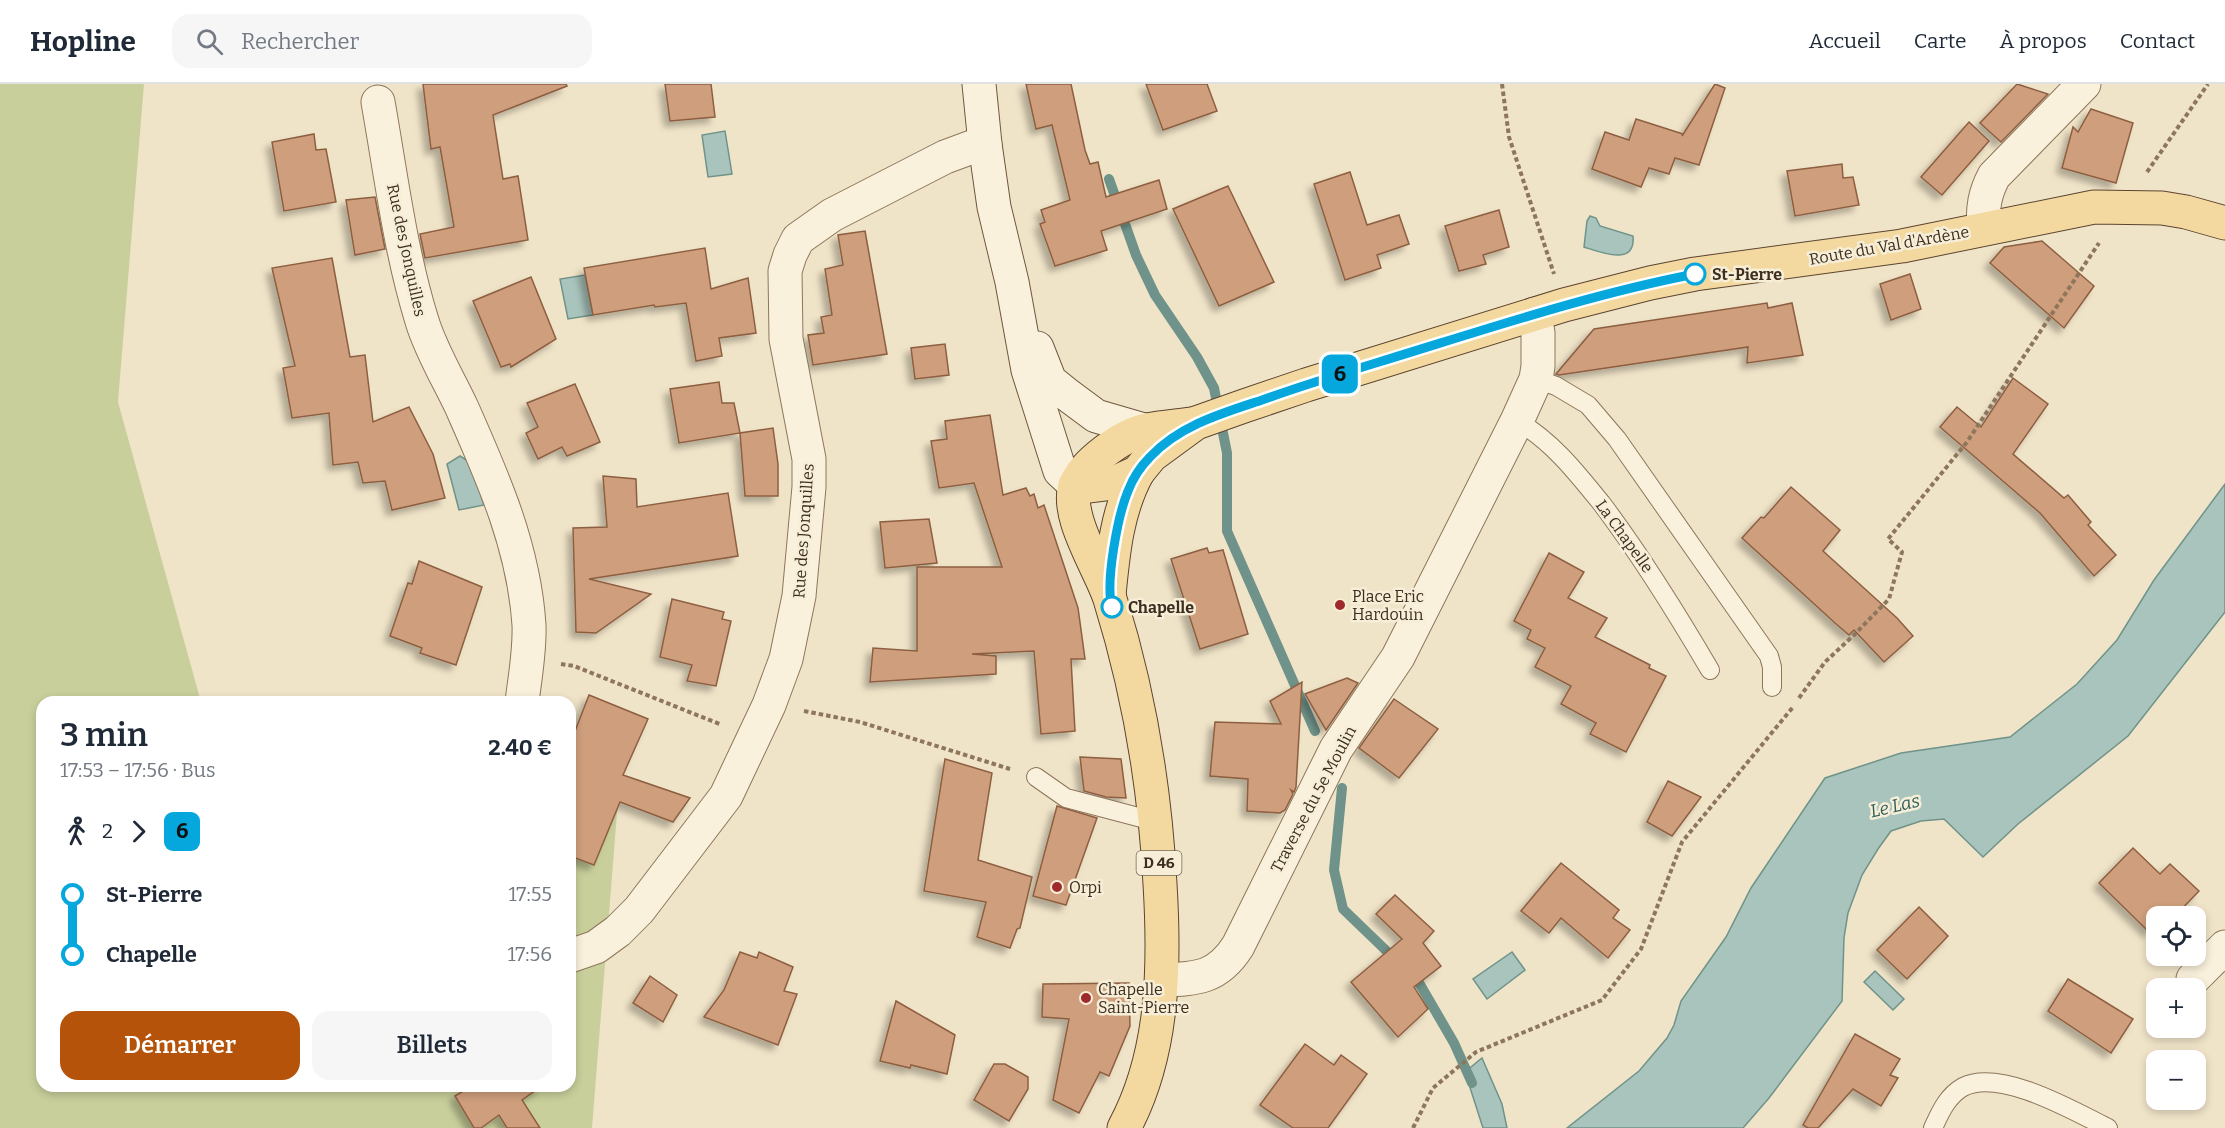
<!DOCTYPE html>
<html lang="fr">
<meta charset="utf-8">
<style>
body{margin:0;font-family:Bitter,serif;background:#f6f6f7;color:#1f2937;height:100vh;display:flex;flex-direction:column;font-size:22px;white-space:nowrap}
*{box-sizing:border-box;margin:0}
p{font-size:20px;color:#747a83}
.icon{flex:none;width:33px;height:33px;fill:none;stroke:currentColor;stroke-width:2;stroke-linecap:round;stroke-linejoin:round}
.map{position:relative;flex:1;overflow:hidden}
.side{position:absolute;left:36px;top:612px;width:540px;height:396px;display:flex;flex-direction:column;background:#fff;border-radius:18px;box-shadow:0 3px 9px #0003}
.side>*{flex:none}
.badge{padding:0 12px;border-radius:9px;font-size:21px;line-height:39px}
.tools{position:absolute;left:2146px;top:822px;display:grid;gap:12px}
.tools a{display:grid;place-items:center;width:60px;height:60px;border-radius:12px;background:#fff;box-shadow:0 3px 9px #0003;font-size:30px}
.map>.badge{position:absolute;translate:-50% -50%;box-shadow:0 0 0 3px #fff}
.legs{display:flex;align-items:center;gap:9px;height:66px;padding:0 24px;font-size:20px}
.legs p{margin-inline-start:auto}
.summary{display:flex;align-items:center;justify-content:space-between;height:102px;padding:0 24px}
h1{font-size:33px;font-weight:600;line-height:45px}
.button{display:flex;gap:12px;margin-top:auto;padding:12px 24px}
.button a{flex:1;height:69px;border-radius:18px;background:#b45309;color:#fff;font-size:24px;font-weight:600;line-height:69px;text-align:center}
.button a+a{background:#f6f6f7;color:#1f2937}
ul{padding:0 24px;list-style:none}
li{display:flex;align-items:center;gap:21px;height:60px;font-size:22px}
li i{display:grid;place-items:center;width:9px;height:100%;margin:0 8px;background:currentColor}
li i::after{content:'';width:15px;height:15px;margin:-8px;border:4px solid;border-radius:50%;background:#fff}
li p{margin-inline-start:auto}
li:first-child i{background:linear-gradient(#0000 50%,currentColor 0)}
li:last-child i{background:linear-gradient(currentColor 50%,#0000 0)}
header{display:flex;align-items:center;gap:36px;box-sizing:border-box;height:84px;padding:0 30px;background:#fff;border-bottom:2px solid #e0e1e3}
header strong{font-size:28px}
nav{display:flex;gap:33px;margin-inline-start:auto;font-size:21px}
.search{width:420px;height:54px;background:#f6f6f7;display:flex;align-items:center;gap:15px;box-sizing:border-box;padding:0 21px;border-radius:18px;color:#747a83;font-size:22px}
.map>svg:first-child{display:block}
.green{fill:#c9cf9b}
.water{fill:#a9c4bc;stroke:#6f938a;stroke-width:1.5}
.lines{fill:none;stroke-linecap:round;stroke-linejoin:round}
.stream{stroke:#6f938a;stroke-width:10}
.building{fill:#cf9f7d;stroke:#8d5f41;stroke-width:1.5;filter:url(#shadow)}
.lane-casing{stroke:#8d765c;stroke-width:20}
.street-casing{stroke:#8d765c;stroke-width:35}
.secondary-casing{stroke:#6f573f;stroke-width:35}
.primary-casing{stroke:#5b4430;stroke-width:35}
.path{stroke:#8d765c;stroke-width:4;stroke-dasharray:4.5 3;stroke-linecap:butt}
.lane{stroke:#faf1dc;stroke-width:18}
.street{stroke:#faf1dc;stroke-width:33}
.secondary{stroke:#faf1dc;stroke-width:33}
.primary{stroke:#f3d9a0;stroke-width:33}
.line-1-casing{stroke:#fff;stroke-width:14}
.line-1{stroke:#06a7dc;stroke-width:9}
.stop-1-dot{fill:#fff;stroke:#06a7dc;stroke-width:3}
.poi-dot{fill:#9e2a2b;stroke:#f7eed8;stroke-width:2}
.labels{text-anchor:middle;stroke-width:5;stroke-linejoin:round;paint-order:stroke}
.shield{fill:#f7eed8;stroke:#756857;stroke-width:1.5}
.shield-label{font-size:15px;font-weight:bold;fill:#3d2e20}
.street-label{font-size:16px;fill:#3d2e20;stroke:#f7eed8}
.stop-label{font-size:16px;font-weight:bold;fill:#3d2e20;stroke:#f7eed8;text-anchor:start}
.poi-label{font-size:16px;fill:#3d2e20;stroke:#f7eed8;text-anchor:start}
.water-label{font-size:18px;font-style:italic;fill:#2f5d5a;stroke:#f7eed8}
</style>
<header>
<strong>Hopline</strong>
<div class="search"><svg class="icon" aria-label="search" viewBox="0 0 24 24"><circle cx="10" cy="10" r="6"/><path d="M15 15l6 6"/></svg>Rechercher</div>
<nav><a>Accueil</a><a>Carte</a><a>À propos</a><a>Contact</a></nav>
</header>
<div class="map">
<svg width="2225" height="1044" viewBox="0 0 2225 1044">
<defs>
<filter id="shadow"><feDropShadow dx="-5.5" dy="5.5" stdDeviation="3" flood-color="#0004"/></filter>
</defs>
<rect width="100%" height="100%" fill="#f0e4c8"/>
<path class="green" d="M0,0H144L118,318L201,618H42V1002H570V684L621,679L592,1044H0Z"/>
<g class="water">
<path d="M725,47L732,90L708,93L702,51Z"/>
<path d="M1590,132L1596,134L1600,142L1633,152C1636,183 1600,168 1584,163L1587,137Z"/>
<path d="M585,191L593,231L568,235L560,195Z"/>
<path d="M460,372L471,379L484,421L459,426L447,380Z"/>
<path d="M2225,400V528L2128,652L2018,740L1983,773L1944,735L1921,737L1891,747L1878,765L1862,791L1848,829L1844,854L1842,917L1769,1014L1743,1044H1567L1639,987L1667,954L1674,941L1681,917L1726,853L1751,804L1825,694L1901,669L2010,653L2077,600L2117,556L2154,496Z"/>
<path d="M1512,868L1525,886L1487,915L1473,895Z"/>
<path d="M1875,887L1904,915L1893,926L1864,898Z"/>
<path d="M1482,974L1502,1020L1507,1044H1483L1465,988Z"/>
</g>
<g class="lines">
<g class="stream">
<path d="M1109,95L1136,171L1155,211L1197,273L1214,304L1227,369V447L1315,647"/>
<path d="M1342,704L1334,786L1343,825L1397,877"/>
<path d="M1411,890L1418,897L1454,959L1472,999"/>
</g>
</g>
<g class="building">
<path d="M423,0H566L567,2L493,31L503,95L518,92L528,156L425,174L420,150L454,143L440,63L431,65Z"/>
<path d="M665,0H711L715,33L670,37Z"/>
<path d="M1026,0H1071L1085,66L1090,80L1098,78L1106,113L1159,96L1167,125L1101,147L1107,166L1055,182L1040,140L1045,138L1041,126L1070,116L1052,41L1036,45Z"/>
<path d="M1146,0H1207L1217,27L1163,46Z"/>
<path d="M1715,0L1725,4L1699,81L1675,74L1669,90L1649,84L1641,103L1592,85L1605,48L1629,56L1636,35L1683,50L1682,52Z"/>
<path d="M2017,0L2048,10L2001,58L1980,39Z"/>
<path d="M2091,25L2133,39L2116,99L2062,84L2073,43L2078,48Z"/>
<path d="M1969,38L1989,57L1942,111L1921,93Z"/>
<path d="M314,50L316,66L326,65L336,118L284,127L272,58Z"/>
<path d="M1842,80L1843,94L1853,93L1859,121L1795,132L1787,87Z"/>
<path d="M1350,88L1367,141L1399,131L1409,160L1377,171L1381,184L1345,196L1314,100Z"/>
<path d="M1228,102L1274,198L1219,222L1173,125Z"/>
<path d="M375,113L385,165L355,171L346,116Z"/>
<path d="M1499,126L1509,163L1483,171L1486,180L1459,187L1445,142Z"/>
<path d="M865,147L887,270L813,281L808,251L824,249L821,233L832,231L825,185L843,181L838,151Z"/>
<path d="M2042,157L2094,202L2064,244L1990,179L2004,163Z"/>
<path d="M705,164L711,205L748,194L756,249L719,254L722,272L696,277L686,219L655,223L654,221L593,231L584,184Z"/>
<path d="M332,174L350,273L365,271L373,338L409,323L433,370L445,414L392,426L385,397L363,399L358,378L333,381L329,329L292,334L283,284L295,282L272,184Z"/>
<path d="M1910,190L1921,225L1891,236L1880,200Z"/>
<path d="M531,193L556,255L511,283L510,280L501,283L473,217Z"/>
<path d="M1767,219L1768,224L1792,219L1803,271L1747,279L1748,263L1559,291L1556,290L1594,245Z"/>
<path d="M945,260L949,291L915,295L911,264Z"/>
<path d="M2013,294L2048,320L2013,370L2064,414L2068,411L2091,438L2088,441L2116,471L2094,492L2040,429L1940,343L1957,323L1981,343Z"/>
<path d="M719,298L722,319H734L740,349L679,359L670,305Z"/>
<path d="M575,300L600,358L567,372L562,363L538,375L526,349L538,343L527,319Z"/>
<path d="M990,331L1003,411L1026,404L1030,412L1034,410L1038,424L1044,421L1078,524L1085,575H1071L1075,647L1041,650L1034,567L972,570L996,572V590L870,598L873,564L917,567V483H1002L974,399L939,404L931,357L947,355L945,337Z"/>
<path d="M773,344L778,380V412H745L740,349Z"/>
<path d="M603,392L636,395L637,423L728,409L738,472L589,495L651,510L596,549L576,548L573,444L607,443Z"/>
<path d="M1791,403L1840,446L1823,467L1897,534L1913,552L1884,578L1854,546L1849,551L1835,539L1742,454L1761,433L1764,434Z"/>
<path d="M929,435L937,479L885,484L880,438Z"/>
<path d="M1207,464L1209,469L1223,466L1248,550L1200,565L1171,475Z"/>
<path d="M1549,469L1584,488L1568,514L1607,534L1595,553L1650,581L1649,584L1666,592L1626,668L1590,650L1596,639L1561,620L1571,602L1535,583L1545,564L1527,555L1531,546L1514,537Z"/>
<path d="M419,477L482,503L456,581L420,569L422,564L390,552L408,499L412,500Z"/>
<path d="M672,515L724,528L722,535L731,537L716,602L687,597L692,581L660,573Z"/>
<path d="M1347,594L1358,599L1326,646L1305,610Z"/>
<path d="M1302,598L1296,703L1294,708L1291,706L1293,710L1285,726L1280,729L1247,727L1248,695L1210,692L1215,638L1281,640L1270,617Z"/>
<path d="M589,611L648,635L623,691L690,714L673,738L620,718L594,781L570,772V660Z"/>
<path d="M1394,615L1438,645L1399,694L1359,664Z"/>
<path d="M1080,673L1121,675L1126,714L1106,713L1084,707Z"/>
<path d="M945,675L992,689L978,776L1032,793L1020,844L1017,845L1010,864L977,853L986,818L924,807Z"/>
<path d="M1668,697L1701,713L1672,752L1647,738Z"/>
<path d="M1057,722L1097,734L1066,821L1033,812Z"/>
<path d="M2133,764L2160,790L2170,780L2199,807L2175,832H2157V839L2149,848L2099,799Z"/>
<path d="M1561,779L1619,826L1613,834L1630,846L1608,874L1561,834L1549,849L1521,827Z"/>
<path d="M1395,811L1434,847L1423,859L1441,882L1414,903L1428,925L1398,953L1351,898L1402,855L1376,830Z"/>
<path d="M1919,823L1948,852L1907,895L1877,866Z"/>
<path d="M740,868L757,874L759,868L793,883L784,907L797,910L778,961L704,933L724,906Z"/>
<path d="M650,892L677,911L663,938L633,919Z"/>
<path d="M2068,895L2133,935L2111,969L2048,927Z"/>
<path d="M1129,899L1130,942L1109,992L1100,988L1079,1029L1053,1016L1069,935L1042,933L1043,900Z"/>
<path d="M896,917L955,951L947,990L911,981L910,984L880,977Z"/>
<path d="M1855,950L1900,975L1890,991L1898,994L1881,1022L1853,1005L1818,1044H1808L1803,1041Z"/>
<path d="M1305,960L1334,981L1341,971L1367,990L1328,1044H1293L1260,1021Z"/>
<path d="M994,980H1005L1028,993V1005L1009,1037L974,1016Z"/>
<path d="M471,1002H542L522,1016L540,1044H507L499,1031L481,1044H474L455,1012Z"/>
</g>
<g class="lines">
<defs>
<g id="lane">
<path d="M1536,295L1556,302L1588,321L1617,355L1769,572L1772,583V603"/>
<path d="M1517,337C1552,357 1577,389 1602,420C1642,473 1676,528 1710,586"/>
<path d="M1036,693L1066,714L1157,738"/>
<path d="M1933,1044C1940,1029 1947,1012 1963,1003C2000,984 2074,1027 2108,1044"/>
</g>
<g id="street">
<path d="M378,18C391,91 400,166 422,237C431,267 449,296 462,324C493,394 524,463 529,541C530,567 525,593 522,618"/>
<path d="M1984,144C1982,124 1985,109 1994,92L2084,0"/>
<path d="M570,872L596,863L618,847L639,826L726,712L769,621L786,575L799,512L809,403V375L786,255L785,187L790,171L798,155L832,131L945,73L972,63L985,60"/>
<path d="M2193,895L2225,863"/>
<path d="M1162,896C1197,895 1218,894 1238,862L1336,665L1398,573L1517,337L1536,295L1538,282V249L1535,230"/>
</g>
<g id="secondary">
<path d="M979,0L985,60L994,123L1012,198L1028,286L1060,387L1075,401"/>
<path d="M1037,264L1050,297L1065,309L1096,332L1144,346"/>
</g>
<g id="primary">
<path d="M1075,401L1090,402L1114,399L1138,388L1151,372L1196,339L1244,322L1306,301L1564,221L1650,199L1695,190L1902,162L2094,123L2162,124L2186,128L2225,139"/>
<path d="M1109,511C1113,469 1117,426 1138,388"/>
<path d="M1124,1044C1164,970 1165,882 1160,800C1155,704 1139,608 1110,515C1101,486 1063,430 1076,400C1085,378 1123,351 1146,346C1161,343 1176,342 1191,340"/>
</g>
</defs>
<use href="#lane" class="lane-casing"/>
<use href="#street" class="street-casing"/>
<use href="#secondary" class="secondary-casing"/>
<use href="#primary" class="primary-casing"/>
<g class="path">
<path d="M1502,0L1509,53L1554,190"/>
<path d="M2147,88L2208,0"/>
<path d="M561,580L574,582L722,641"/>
<path d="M1799,614L1825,578L1854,551L1889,515L1902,468L1888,455L1967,358L2099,159"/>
<path d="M804,627L860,638L1010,685"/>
<path d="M1413,1044L1433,1004L1476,968L1602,916L1641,865L1682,758L1793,623"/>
</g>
<use href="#lane" class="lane"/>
<use href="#street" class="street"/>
<use href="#secondary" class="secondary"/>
<use href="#primary" class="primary"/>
</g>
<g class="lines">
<defs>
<path id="line-1" d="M1112,523C1105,498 1118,431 1128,407C1133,394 1141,382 1150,373C1180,341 1223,329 1262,316C1301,302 1340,290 1379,278C1484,246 1587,211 1695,190"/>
</defs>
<use href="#line-1" class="line-1-casing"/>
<use href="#line-1" class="line-1"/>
</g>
<g class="stop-1-dot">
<circle cx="1695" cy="190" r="10"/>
<circle cx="1112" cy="523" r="10"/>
</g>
<g class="poi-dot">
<circle cx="1340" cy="521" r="6"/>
<circle cx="1057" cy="803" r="6"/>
<circle cx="1086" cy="914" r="6"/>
</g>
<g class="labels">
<rect class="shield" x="1136.5" y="767" width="45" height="24" rx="4.5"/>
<g class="shield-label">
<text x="1159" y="784">D 46</text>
</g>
<g class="street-label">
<text transform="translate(1889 161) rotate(-10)" y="6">Route du Val d'Ardène</text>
<text transform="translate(407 166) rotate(78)" y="6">Rue des Jonquilles</text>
<text transform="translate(803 447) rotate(-86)" y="6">Rue des Jonquilles</text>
<text transform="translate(1625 452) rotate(54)" y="6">La Chapelle</text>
<text transform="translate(1313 715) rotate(-62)" y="6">Traverse du 5e Moulin</text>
</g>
<g class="stop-label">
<text x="1712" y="196">St-Pierre</text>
<text x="1128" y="529">Chapelle</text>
</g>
<g class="poi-label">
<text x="1352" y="518">Place Eric<tspan x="1352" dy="18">Hardouin</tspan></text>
<text x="1069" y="809">Orpi</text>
<text x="1098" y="911">Chapelle<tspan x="1098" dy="18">Saint-Pierre</tspan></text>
</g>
<g class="water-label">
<text transform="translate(1895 722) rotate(-13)" y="6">Le Las</text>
</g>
</g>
</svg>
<div class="tools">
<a><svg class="icon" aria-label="locate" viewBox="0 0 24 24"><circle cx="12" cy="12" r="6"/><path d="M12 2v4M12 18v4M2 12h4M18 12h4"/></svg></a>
<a>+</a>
<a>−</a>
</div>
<b class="badge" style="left:1340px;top:290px;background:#06a7dc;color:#111">6</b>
<section class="side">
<div class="summary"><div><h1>3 min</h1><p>17:53 – 17:56 · Bus</p></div><b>2.40 €</b></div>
<div class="legs"><svg class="icon" aria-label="walk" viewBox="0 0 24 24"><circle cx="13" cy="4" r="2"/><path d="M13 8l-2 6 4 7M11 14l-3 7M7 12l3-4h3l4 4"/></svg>2<svg class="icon" aria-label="forward" viewBox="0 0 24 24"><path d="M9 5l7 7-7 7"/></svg><b class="badge" style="background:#06a7dc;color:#111">6</b></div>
<ul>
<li><i style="color:#06a7dc"></i><b>St-Pierre</b><p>17:55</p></li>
<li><i style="color:#06a7dc"></i><b>Chapelle</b><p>17:56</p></li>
</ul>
<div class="button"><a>Démarrer</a><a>Billets</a></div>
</section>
</div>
